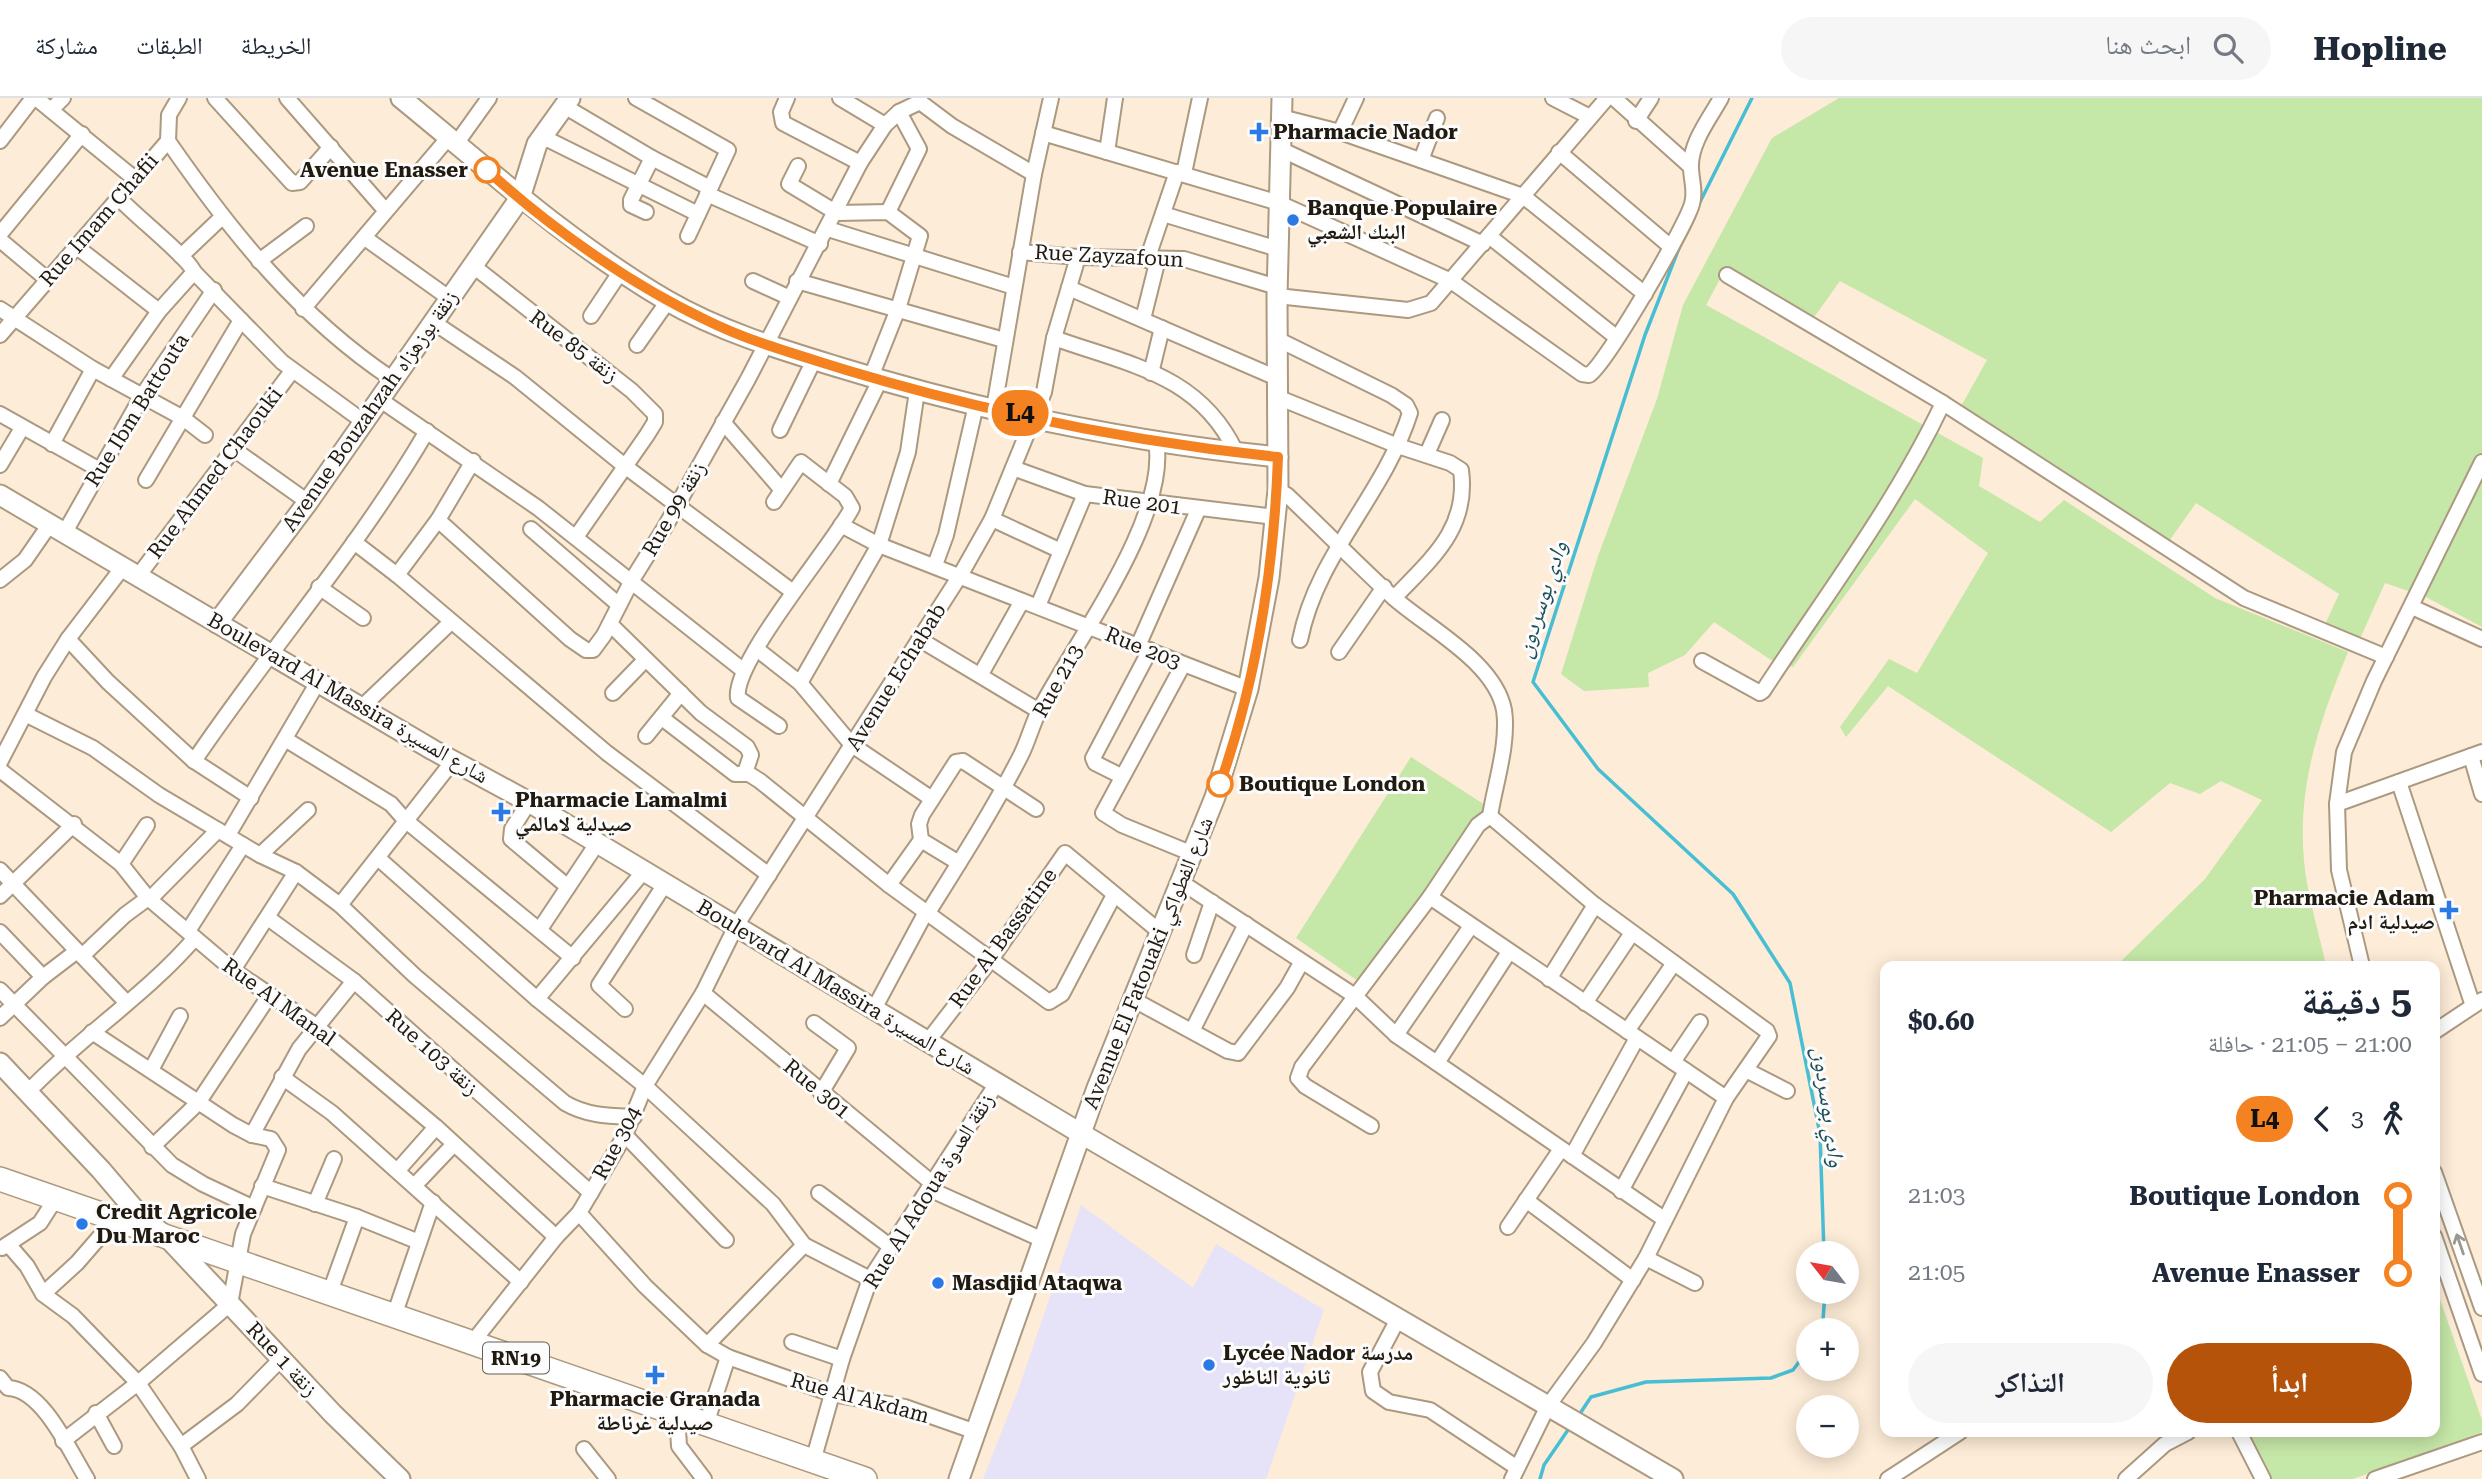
<!DOCTYPE html>
<html lang="ar">
<meta charset="utf-8">
<style>
body{margin:0;font-family:"Roboto Serif","Noto Naskh Arabic",serif;background:#f6f6f7;color:#1f2937;direction:rtl;height:100vh;display:flex;flex-direction:column;font-size:26px;white-space:nowrap}
*{box-sizing:border-box;margin:0}
p{font-size:23px;color:#747a83}
.icon{flex:none;width:38px;height:38px;fill:none;stroke:currentColor;stroke-width:2;stroke-linecap:round;stroke-linejoin:round}
.map{position:relative;flex:1;overflow:hidden;direction:ltr}
.drawer{position:absolute;left:1880px;top:863px;width:560px;height:476px;display:flex;flex-direction:column;background:#fff;border-radius:14px;box-shadow:0 4px 18px #0003;direction:rtl}
.drawer>*{flex:none}
.badge{padding:0 14px;border-radius:23px;font-size:24px;line-height:46px}
.needle{width:46px;rotate:301deg}
.fabs{position:absolute;left:1796px;top:1143px;display:grid;gap:14px}
.fabs a{display:grid;place-items:center;width:63px;height:63px;border-radius:50%;background:#fff;box-shadow:0 4px 18px #0003;font-size:35px}
.map>.badge{position:absolute;translate:-50% -50%;box-shadow:0 0 0 4px #fff}
.legs{display:flex;align-items:center;gap:10px;height:77px;padding:0 28px;font-size:23px}
.legs p{margin-inline-start:auto}
.overview{display:flex;align-items:center;justify-content:space-between;height:119px;padding:0 28px}
h1{font-size:38px;font-weight:700;line-height:52px}
.action{display:flex;gap:14px;margin-top:auto;padding:14px 28px}
.action a{flex:1;height:80px;border-radius:42px;background:#b45309;color:#fff;font-size:28px;font-weight:700;line-height:80px;text-align:center}
.action a+a{background:#f6f6f7;color:#1f2937}
ul{padding:0 28px;list-style:none}
li{display:flex;align-items:center;gap:24px;height:77px;font-size:26px}
li i{display:grid;place-items:center;width:10px;height:100%;margin:0 9px;background:currentColor}
li i::after{content:'';width:18px;height:18px;margin:-9px;border:5px solid;border-radius:50%;background:#fff}
li p{margin-inline-start:auto}
li:first-child i{background:linear-gradient(#0000 50%,currentColor 0)}
li:last-child i{background:linear-gradient(currentColor 50%,#0000 0)}
header{display:flex;align-items:center;gap:42px;box-sizing:border-box;height:98px;padding:0 35px;background:#fff;border-bottom:2px solid #e0e1e3}
header strong{font-size:33px}
nav{display:flex;gap:38px;margin-inline-start:auto;font-size:24px}
.search{width:490px;height:63px;background:#f6f6f7;display:flex;align-items:center;gap:18px;box-sizing:border-box;padding:0 24px;border-radius:38px;color:#747a83;font-size:26px}
.map>svg:first-child{display:block}
.education{fill:#e6e2f8}
.green{fill:#c5e7a7}
.lines{fill:none;stroke-linecap:round;stroke-linejoin:round}
.stream{stroke:#47bed3;stroke-width:3.5}
.street-casing{stroke:#ab9980;stroke-width:18}
.secondary-casing{stroke:#ab9980;stroke-width:23}
.primary-casing{stroke:#ab9980;stroke-width:26}
.street{stroke:#fff;stroke-width:14}
.secondary{stroke:#fff;stroke-width:19}
.primary{stroke:#fff;stroke-width:23}
.oneway{stroke:#9b9893}
.line-1-casing{stroke:#fff;stroke-width:16}
.line-1{stroke:#f58220;stroke-width:10}
.poi-dot{fill:#2b79e4;stroke:#fcfcfc;stroke-width:2.5}
.stop-1-dot{fill:#fff;stroke:#f58220;stroke-width:3.5}
.labels{text-anchor:middle;stroke-width:6;stroke-linejoin:round;paint-order:stroke}
.shield{fill:#fcfcfc;stroke:#635e57;stroke-width:2}
.shield-label{font-size:19px;font-weight:bold;fill:#211a10}
.poi-label{font-size:21px;font-weight:bold;fill:#211a10;stroke:#fcfcfc;text-anchor:start}
.stop-label{font-size:21px;font-weight:bold;fill:#211a10;stroke:#fcfcfc;text-anchor:end}
.street-label{font-size:21px;fill:#211a10;stroke:#fcfcfc}
.water-label{font-size:23px;font-style:italic;fill:#1d5059;stroke:#fcfcfc}
</style>
<header>
<strong>Hopline</strong>
<div class="search"><svg class="icon" aria-label="search" viewBox="0 0 24 24"><circle cx="10" cy="10" r="6"/><path d="M15 15l6 6"/></svg>ابحث هنا</div>
<nav><a>الخريطة</a><a>الطبقات</a><a>مشاركة</a></nav>
</header>
<div class="map">
<svg width="2482" height="1381" viewBox="0 0 2482 1381">
<rect width="100%" height="100%" fill="#fdecd7"/>
<path class="education" d="M1081,1107L1193,1190L1216,1146L1324,1212L1266,1381H983L1019,1290Z"/>
<g class="green">
<path d="M1839,0H2482V529L2426,499L2385,485L2358,545L2323,531L2339,496L2196,405L2167,446L1959,312L1987,262L1840,183L1812,222L1727,168L1706,207L1983,360L1979,388L2040,424L2064,402L2215,500L2348,554C2320,622 2297,687 2304,763C2307,797 2319,834 2326,868H2116L2205,781L2262,702L2221,683L2200,696L2170,685L2111,734L1888,588L1846,639L1840,629L1889,561L1917,575L1988,455L1915,401L1793,569L1771,562L1714,524L1685,557L1648,575L1649,589L1584,593L1561,576L1598,458L1657,301L1683,207L1772,40Z"/>
<path d="M1411,659L1488,709L1361,885L1296,840Z"/>
<path d="M2434,1184L2482,1322V1334L2353,1381H2272L2244,1334H2434Z"/>
</g>
<g class="lines">
<g class="stream">
<path d="M1699,106L1752,0"/>
<path d="M1681,145L1645,237L1533,584L1598,671L1733,796L1790,885L1820,1036L1824,1155"/>
<path d="M1818,1232L1823,1222L1825,1194"/>
<path d="M1579,1317L1591,1299L1646,1284L1771,1280L1793,1272L1808,1252"/>
<path d="M1540,1381L1544,1367L1570,1329"/>
</g>
<defs>
<g id="street">
<path d="M36,0L135,81"/>
<path d="M215,0L292,85L300,84L331,49"/>
<path d="M287,0L385,112"/>
<path d="M636,0L728,52L688,138"/>
<path d="M787,0L781,14L783,25L860,65"/>
<path d="M840,0L885,27"/>
<path d="M1553,0L1590,19"/>
<path d="M1614,0L1690,68"/>
<path d="M564,8L652,60L710,90"/>
<path d="M51,12L63,0"/>
<path d="M1281,19L1340,34L1523,98L1645,196"/>
<path d="M1636,23L1651,0"/>
<path d="M1340,34L1356,0"/>
<path d="M1043,35L1279,105L1451,183L1582,276L1589,277C1606,266 1685,130 1692,106C1696,93 1691,82 1691,69C1690,45 1710,20 1721,0"/>
<path d="M543,39L698,116"/>
<path d="M0,43L33,0"/>
<path d="M168,43C231,134 299,219 392,281"/>
<path d="M456,46L489,0"/>
<path d="M1280,51L1483,146"/>
<path d="M1107,54L1115,0"/>
<path d="M1559,54L1671,149"/>
<path d="M1421,62L1437,20"/>
<path d="M798,68L789,86L837,115L888,114L920,138L898,211L871,279"/>
<path d="M1184,75L1200,0"/>
<path d="M707,96L820,146"/>
<path d="M119,100C134,117 189,160 194,174L282,264L364,324"/>
<path d="M646,114L631,107V102L652,60"/>
<path d="M888,114L919,51L899,14"/>
<path d="M1163,116L1278,151"/>
<path d="M828,131L1014,189"/>
<path d="M0,136L82,36"/>
<path d="M1489,138L1616,239"/>
<path d="M365,140L449,200"/>
<path d="M0,142L48,182"/>
<path d="M77,149L159,213"/>
<path d="M1020,154L1078,159L1184,161L1277,189"/>
<path d="M181,158L221,120"/>
<path d="M1147,162L1177,74"/>
<path d="M259,163L306,128"/>
<path d="M472,167L632,293L655,316V324L647,337L576,439"/>
<path d="M1727,177L1943,305L2244,500L2386,559"/>
<path d="M753,183L788,199"/>
<path d="M797,183L1004,242"/>
<path d="M1069,190L1277,280"/>
<path d="M1277,198L1408,212L1431,205L1607,0"/>
<path d="M0,211L93,271L183,320L205,337"/>
<path d="M303,211L449,39"/>
<path d="M591,218L621,173"/>
<path d="M1143,221L1158,161"/>
<path d="M433,224L515,279L626,369L793,494"/>
<path d="M0,237L168,43L169,17L179,0"/>
<path d="M1054,240C1129,267 1199,276 1236,354"/>
<path d="M1277,241L1391,297L1406,307L1410,315C1384,397 1317,456 1300,542"/>
<path d="M637,247L668,203"/>
<path d="M1151,275L1162,230"/>
<path d="M111,281L159,213L194,174"/>
<path d="M1277,299L1398,348L1450,365L1461,372C1469,431 1431,461 1394,500"/>
<path d="M379,301L538,410L744,573"/>
<path d="M994,310L1034,76L1051,0"/>
<path d="M0,316L98,371"/>
<path d="M723,324L781,391"/>
<path d="M780,332L814,262"/>
<path d="M52,346L93,271"/>
<path d="M232,350L308,404"/>
<path d="M1427,356L1442,322"/>
<path d="M0,367L22,330"/>
<path d="M1013,370L1085,396L1275,419"/>
<path d="M146,382L241,222"/>
<path d="M829,386L880,282"/>
<path d="M1278,392L1287,397C1323,431 1358,467 1394,500C1428,530 1495,564 1504,612C1509,645 1495,686 1490,718L1478,727L1430,799L1302,969L1298,980L1305,988L1371,1028"/>
<path d="M774,404L801,364L845,398L852,410C833,447 732,564 738,600L779,628"/>
<path d="M992,421L1061,453"/>
<path d="M438,422L570,541L586,552H593L604,537L632,482L665,429L748,281L860,65L885,27L899,14L920,4L952,28L1034,76"/>
<path d="M841,427L879,447L1248,591"/>
<path d="M531,431L619,507"/>
<path d="M65,434L142,298L214,192"/>
<path d="M354,444L397,477L607,655L769,777"/>
<path d="M935,467L946,437L976,307"/>
<path d="M139,477L292,273"/>
<path d="M397,477L438,422L473,363"/>
<path d="M0,482L25,462L50,426"/>
<path d="M319,489L363,520"/>
<path d="M1038,508L1085,396"/>
<path d="M2412,509L2482,541"/>
<path d="M610,526L701,615L747,649L751,657L745,675"/>
<path d="M68,541L108,584L194,663L251,700"/>
<path d="M919,541L1039,613"/>
<path d="M1138,548L1198,412"/>
<path d="M758,552L800,585L852,647L932,701"/>
<path d="M1339,554L1384,489"/>
<path d="M1702,563L1760,595L1763,593C1825,498 1894,408 1943,305"/>
<path d="M1183,567L1103,715L1122,727L1193,756"/>
<path d="M981,576L1022,503"/>
<path d="M800,585L879,447L908,354L917,293"/>
<path d="M613,595L645,562"/>
<path d="M363,608L451,524"/>
<path d="M27,617L93,650L159,697L260,757L296,774L340,807L415,878L565,1005C587,1018 610,1018 634,1019"/>
<path d="M662,620L735,676H749L760,683L889,787L1049,904L1062,896L1114,797"/>
<path d="M646,638L681,595"/>
<path d="M285,641L391,706L405,722L573,860"/>
<path d="M2471,658L2482,696"/>
<path d="M194,663C269,552 360,448 427,333"/>
<path d="M0,664L44,579L68,541L123,469"/>
<path d="M0,672L121,766L148,800L233,872L316,928L436,1029L556,1139"/>
<path d="M1121,678L1095,665L1093,660L1150,552"/>
<path d="M2399,684L2473,908"/>
<path d="M529,704L512,731L511,741L568,789"/>
<path d="M2337,706L2482,654"/>
<path d="M1490,718L1595,807L1767,933L1769,938L1726,1000L1646,1160L1594,1245L1548,1308L1512,1381"/>
<path d="M228,737L318,584"/>
<path d="M921,742L959,765"/>
<path d="M260,757L308,712"/>
<path d="M378,760L537,901L645,988L773,1106L804,1147L870,1181"/>
<path d="M121,766L147,727"/>
<path d="M0,772L126,904"/>
<path d="M1181,784L1355,898L1396,937L1664,1121"/>
<path d="M889,787L921,742L919,726L922,717L956,664L963,663L1036,711"/>
<path d="M0,798L74,726"/>
<path d="M1430,799L1726,1000"/>
<path d="M150,801L218,732"/>
<path d="M340,807L453,663"/>
<path d="M929,813C961,762 994,710 1021,657C1028,643 1032,627 1039,613C1074,545 1170,419 1156,343"/>
<path d="M268,820L354,883L591,1095"/>
<path d="M540,831L598,744"/>
<path d="M188,833L243,747"/>
<path d="M0,834L43,879"/>
<path d="M1194,857L1212,804"/>
<path d="M82,858L125,817L148,800"/>
<path d="M2362,868L2339,772L2337,706L2344,654L2374,583L2482,364"/>
<path d="M233,872L296,774"/>
<path d="M1549,881L1595,807"/>
<path d="M0,892L172,1067L203,1086L254,1110"/>
<path d="M703,895L932,1085"/>
<path d="M537,901L644,773"/>
<path d="M1134,902L1228,953L1238,955L1287,890L1301,865"/>
<path d="M1585,905L1632,835"/>
<path d="M625,911L599,887L665,786"/>
<path d="M874,911L927,812"/>
<path d="M0,920L43,879L77,853"/>
<path d="M814,925L848,950L821,995"/>
<path d="M1193,931L1246,826"/>
<path d="M1627,933L1674,865"/>
<path d="M2434,934L2482,902"/>
<path d="M1396,937L1471,828"/>
<path d="M928,943L992,860L1065,755L1160,834"/>
<path d="M1673,964L1700,924"/>
<path d="M1437,965L1509,854"/>
<path d="M151,972L180,918"/>
<path d="M1746,972L1787,993"/>
<path d="M282,979L332,1015L521,1184"/>
<path d="M29,993C80,939 146,897 195,840"/>
<path d="M252,1037L299,951L354,883"/>
<path d="M625,1037L726,1142"/>
<path d="M152,1049L198,1005L269,898"/>
<path d="M1572,1058L1637,940"/>
<path d="M398,1072L436,1029"/>
<path d="M2434,1074L2482,1210"/>
<path d="M415,1087L454,1046"/>
<path d="M262,1088L357,1119L419,1144"/>
<path d="M929,1091L1043,1142"/>
<path d="M1621,1093L1686,973"/>
<path d="M819,1095L891,1149"/>
<path d="M1526,1102L1633,1182"/>
<path d="M315,1106L334,1061"/>
<path d="M579,1115L645,1188L707,1247L728,1259L832,1296L905,1309L976,1334"/>
<path d="M1508,1129L1561,1051"/>
<path d="M2434,1138L2482,1276"/>
<path d="M8,1146L27,1168L43,1196L73,1218L138,1285L181,1348L198,1381"/>
<path d="M2,1150L40,1125L56,1100"/>
<path d="M1646,1160L1695,1185"/>
<path d="M330,1194L357,1119"/>
<path d="M43,1196L77,1165L116,1120"/>
<path d="M394,1218L433,1104"/>
<path d="M1398,1221L1370,1274L1373,1293L1389,1304L1430,1312L1516,1369"/>
<path d="M792,1244L842,1261"/>
<path d="M472,1245L556,1139L579,1115L625,1037L645,988L703,895L736,828L961,476L992,421L1044,294L1054,240L1078,159"/>
<path d="M707,1247L804,1147"/>
<path d="M0,1280L8,1290C43,1291 70,1354 87,1381"/>
<path d="M96,1315L114,1348"/>
<path d="M677,1315L679,1348L704,1381"/>
<path d="M706,1326L728,1259"/>
<path d="M2239,1334L2263,1381"/>
<path d="M63,1343L138,1285L230,1206L243,1136L278,1052L271,1041L252,1037L233,1027L92,934"/>
<path d="M181,1348L237,1306L282,1260"/>
<path d="M584,1351L608,1381"/>
<path d="M813,1363L842,1261L870,1181L997,985"/>
<path d="M1888,1381L1960,1334"/>
<path d="M2126,1381L2165,1346L2188,1334"/>
<path d="M2375,1381L2482,1344"/>
</g>
<g id="secondary">
<path d="M401,0C487,70 569,145 666,202C719,233 779,251 838,269C980,313 1130,344 1278,359"/>
<path d="M0,397L433,652L529,704L1080,1035L1673,1381"/>
<path d="M217,525L308,404L520,100L537,46L570,0"/>
<path d="M0,965L101,1072L141,1119L167,1139L333,1316L400,1381"/>
<path d="M959,1381L1097,990L1215,699L1248,591L1269,480L1278,392L1277,198L1282,0"/>
</g>
<path id="primary" d="M0,1081L865,1381"/>
</defs>
<use href="#street" class="street-casing"/>
<use href="#secondary" class="secondary-casing"/>
<use href="#primary" class="primary-casing"/>
<use href="#street" class="street"/>
<use href="#secondary" class="secondary"/>
<use href="#primary" class="primary"/>
</g>
<defs><path id="oneway-shaft" d="M-6 0H5M1.5-3L5.5 0L1.5 3" fill="none" stroke-width="1.6" stroke-linecap="round" stroke-linejoin="round" transform="scale(1.75)"/></defs>
<use class="oneway" href="#oneway-shaft" transform="translate(2460 1146) rotate(-109)"/>
<g class="lines">
<defs>
<path id="line-1" d="M487,72C549,129 630,186 706,222C750,244 799,257 846,272C986,314 1132,344 1278,359C1274,470 1257,581 1220,686"/>
</defs>
<use href="#line-1" class="line-1-casing"/>
<use href="#line-1" class="line-1"/>
</g>
<g class="poi-dot">
<path d="M1255.5 23.5h7v7h7v7h-7v7h-7v-7h-7v-7h7z"/>
<circle cx="1293" cy="122" r="7"/>
<path d="M497.5 703.5h7v7h7v7h-7v7h-7v-7h-7v-7h7z"/>
<path d="M2445.5 801.5h7v7h7v7h-7v7h-7v-7h-7v-7h7z"/>
<circle cx="82" cy="1126" r="7"/>
<circle cx="938" cy="1185" r="7"/>
<circle cx="1209" cy="1267" r="7"/>
<path d="M651.5 1266.5h7v7h7v7h-7v7h-7v-7h-7v-7h7z"/>
</g>
<g class="stop-1-dot">
<circle cx="487" cy="72" r="12"/>
<circle cx="1220" cy="686" r="12"/>
</g>
<g class="labels">
<rect class="shield" x="483" y="1244.5" width="66" height="31" rx="5"/>
<g class="shield-label">
<text x="516" y="1267">RN19</text>
</g>
<g class="poi-label">
<text x="1273" y="41">Pharmacie Nador</text>
<text x="1307" y="117">Banque Populaire<tspan x="1307" dy="24">البنك الشعبي</tspan></text>
<text x="515" y="709">Pharmacie Lamalmi<tspan x="515" dy="24">صيدلية لامالمي</tspan></text>
<text x="2435" y="807" text-anchor="end">Pharmacie Adam<tspan x="2435" dy="24">صيدلية ادم</tspan></text>
<text x="96" y="1121">Credit Agricole<tspan x="96" dy="24">Du Maroc</tspan></text>
<text x="952" y="1192">Masdjid Ataqwa</text>
<text x="1223" y="1262">Lycée Nador مدرسة<tspan x="1223" dy="24">ثانوية الناظور</tspan></text>
<text x="655" y="1308" text-anchor="middle">Pharmacie Granada<tspan x="655" dy="24">صيدلية غرناطة</tspan></text>
</g>
<g class="stop-label">
<text x="468" y="79">Avenue Enasser</text>
<text x="1239" y="693" text-anchor="start">Boutique London</text>
</g>
<g class="street-label">
<text transform="translate(99 122) rotate(-49)" y="7">Rue Imam Chafii</text>
<text transform="translate(1109 158) rotate(3)" y="7">Rue Zayzafoun</text>
<text transform="translate(574 248) rotate(37)" y="7">Rue 85 زنقة</text>
<text transform="translate(137 312) rotate(-58)" y="7">Rue Ibm Battouta</text>
<text transform="translate(370 313) rotate(-55)" y="7">Avenue Bouzahzah زنقة بوزهزاه</text>
<text transform="translate(215 375) rotate(-53)" y="7">Rue Ahmed Chaouki</text>
<text transform="translate(1142 404) rotate(8)" y="7">Rue 201</text>
<text transform="translate(674 411) rotate(-60)" y="7">Rue 99 زنقة</text>
<text transform="translate(1143 550) rotate(22)" y="7">Rue 203</text>
<text transform="translate(896 579) rotate(-58)" y="7">Avenue Echabab</text>
<text transform="translate(1058 583) rotate(-61)" y="7">Rue 213</text>
<text transform="translate(348 600) rotate(30)" y="7">Boulevard Al Massira شارع المسيرة</text>
<text transform="translate(1003 840) rotate(-54)" y="7">Rue Al Bassatine</text>
<text transform="translate(1148 865) rotate(-68)" y="7">Avenue El Fatouaki شارع الفطواكي</text>
<text transform="translate(836 889) rotate(31)" y="7">Boulevard Al Massira شارع المسيرة</text>
<text transform="translate(279 904) rotate(36)" y="7">Rue Al Manal</text>
<text transform="translate(432 954) rotate(42)" y="7">Rue 103 زنقة</text>
<text transform="translate(817 991) rotate(40)" y="7">Rue 301</text>
<text transform="translate(617 1045) rotate(-62)" y="7">Rue 304</text>
<text transform="translate(929 1093) rotate(-58)" y="7">Rue Al Adoua زنقة العدوة</text>
<text transform="translate(282 1261) rotate(47)" y="7">Rue 1 زنقة</text>
<text transform="translate(860 1300) rotate(15)" y="7">Rue Al Akdam</text>
</g>
<g class="water-label">
<text transform="translate(1541 501) rotate(-72)" y="8">وادي بوسردون</text>
<text transform="translate(1829 1009) rotate(82)" y="8">وادي بوسردون</text>
</g>
</g>
</svg>
<div class="fabs">
<a><svg class="needle" viewBox="-14 -14 28 28"><path d="M0-13l5 13h-10z" fill="#e53935"/><path d="M0 13l5-13h-10z" fill="#747a83"/></svg></a>
<a>+</a>
<a>−</a>
</div>
<b class="badge" style="left:1020px;top:315px;background:#f58220;color:#111">L4</b>
<section class="drawer">
<div class="overview"><div><h1>5 دقيقة</h1><p>21:00 – 21:05 · حافلة</p></div><b>$0.60</b></div>
<div class="legs"><svg class="icon" aria-label="walk" viewBox="0 0 24 24"><circle cx="13" cy="4" r="2"/><path d="M13 8l-2 6 4 7M11 14l-3 7M7 12l3-4h3l4 4"/></svg>3<svg class="icon" aria-label="back" viewBox="0 0 24 24"><path d="M15 5l-7 7 7 7"/></svg><b class="badge" style="background:#f58220;color:#111">L4</b></div>
<ul>
<li><i style="color:#f58220"></i><b>Boutique London</b><p>21:03</p></li>
<li><i style="color:#f58220"></i><b>Avenue Enasser</b><p>21:05</p></li>
</ul>
<div class="action"><a>ابدأ</a><a>التذاكر</a></div>
</section>
</div>
